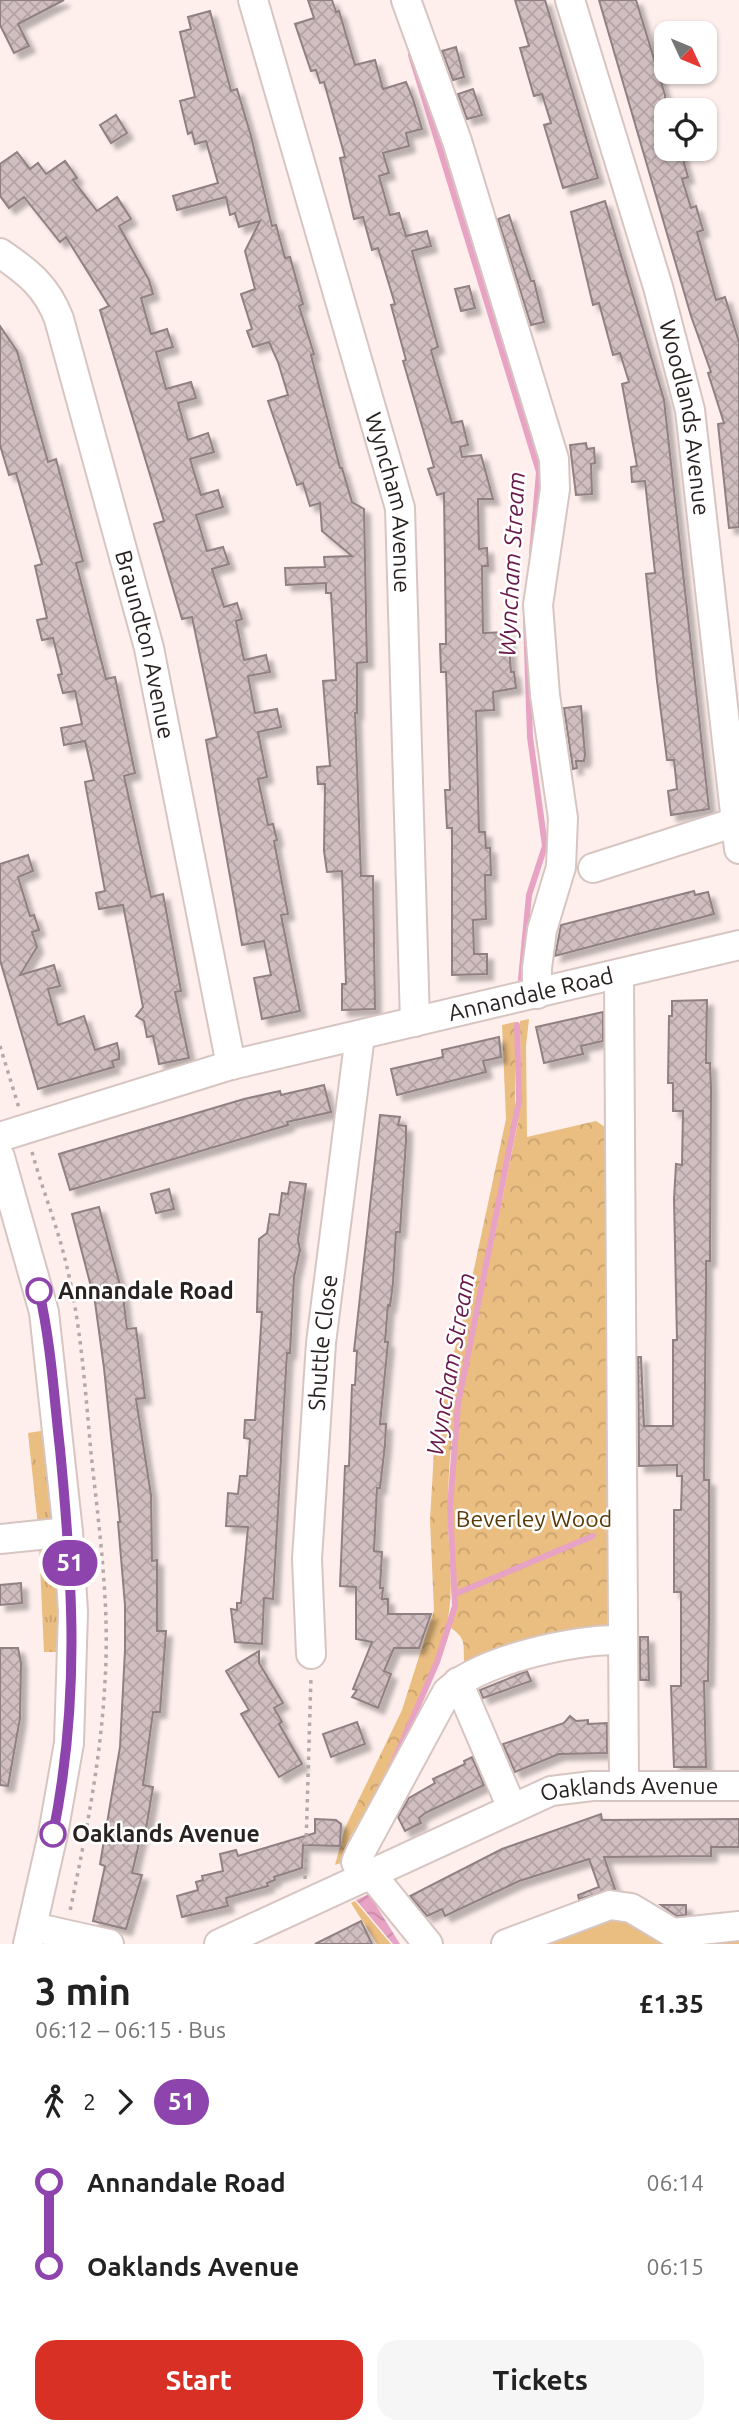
<!DOCTYPE html>
<meta charset="utf-8">
<style>
body{margin:0;font-family:Ubuntu,sans-serif;background:#f6f6f6;color:#222;height:100vh;display:flex;flex-direction:column;font-size:26px;white-space:nowrap}
*{box-sizing:border-box;margin:0}
p{font-size:23px;color:#767676}
.icon{flex:none;width:38px;height:38px;fill:none;stroke:currentColor;stroke-width:2;stroke-linecap:round;stroke-linejoin:round}
.map{position:relative;height:1944px;overflow:hidden}
.drawer{display:flex;flex-direction:column;background:#fff;flex:1}
.drawer>*{flex:none}
.badge{padding:0 14px;border-radius:23px;font-size:24px;line-height:46px}
.needle{width:46px;rotate:134deg}
.buttons{position:absolute;left:654px;top:21px;display:grid;gap:14px}
.buttons a{display:grid;place-items:center;width:63px;height:63px;border-radius:14px;background:#fff;box-shadow:0 2px 5px #0004;font-size:35px}
.map>.badge{position:absolute;translate:-50% -50%;box-shadow:0 0 0 4px #fff}
.legs{display:flex;align-items:center;gap:10px;height:77px;padding:0 35px;font-size:23px}
.legs p{margin-inline-start:auto}
.summary{display:flex;align-items:center;justify-content:space-between;height:119px;padding:0 35px}
h1{font-size:38px;font-weight:600;line-height:52px}
.cta{display:flex;gap:14px;margin-top:auto;padding:14px 35px}
.cta a{flex:1;height:80px;border-radius:21px;background:#d93025;color:#fff;font-size:28px;font-weight:600;line-height:80px;text-align:center}
.cta a+a{background:#f6f6f6;color:#222}
ul{padding:0 35px;list-style:none}
li{display:flex;align-items:center;gap:24px;height:84px;font-size:26px}
li i{display:grid;place-items:center;width:10px;height:100%;margin:0 9px;background:currentColor}
li i::after{content:'';width:18px;height:18px;margin:-9px;border:5px solid;border-radius:50%;background:#fff}
li p{margin-inline-start:auto}
li:first-child i{background:linear-gradient(#0000 50%,currentColor 0)}
li:last-child i{background:linear-gradient(currentColor 50%,#0000 0)}
.map>svg:first-child{display:block}
.grass{fill:url(#grass-tufts)}
.forest{fill:url(#forest-crowns)}
.park{fill:#eabd80}
.water{fill:url(#water-waves)}
.lines{fill:none;stroke-linecap:round;stroke-linejoin:round}
.stream{stroke:#e8a2c4;stroke-width:6}
.building{fill:url(#building-cross-hatch);stroke:#918082;stroke-width:2;filter:url(#shadow)}
.minor-casing{stroke:#d7c5c1;stroke-width:32}
.path{stroke:#b5a9a7;stroke-width:3.5;stroke-dasharray:3.5 5;stroke-linecap:butt}
.minor{stroke:#fff;stroke-width:28}
.line-1-casing{stroke:#fff;stroke-width:16}
.line-1{stroke:#8e44ad;stroke-width:10}
.stop-1-dot{fill:#fff;stroke:#8e44ad;stroke-width:3.5}
.labels{text-anchor:middle;stroke-width:5;stroke-linejoin:round;paint-order:stroke}
.street-label{font-size:23px;fill:#292221;stroke:#fff}
.stop-label{font-size:23px;font-weight:bold;fill:#292221;stroke:#fff;text-anchor:start}
.park-label{font-size:23px;fill:#583a08;stroke:#fff}
.water-label{font-size:24px;font-style:italic;fill:#691949;stroke:#fff}
</style>
<div class="map">
<svg width="739" height="1944" viewBox="0 0 739 1944">
<defs>
<pattern id="grass-tufts" width="24" height="20" patternUnits="userSpaceOnUse" patternTransform="scale(1.75)"><rect width="24" height="20" fill="#eabd80"/><path d="M3 7l-1-3M5 7V3M7 7l1-3M15 17l-1-3M17 17v-4M19 17l1-3" fill="none" stroke="#c9a26e"/></pattern>
<pattern id="forest-crowns" width="20" height="18" patternUnits="userSpaceOnUse" patternTransform="scale(1.75)"><rect width="20" height="18" fill="#eabd80"/><path d="M2 6a3 3 0 1 1 6 0M12 15a3 3 0 1 1 6 0" fill="none" stroke="#c9a26e"/></pattern>
<pattern id="water-waves" width="16" height="10" patternUnits="userSpaceOnUse" patternTransform="scale(1.75)"><rect width="16" height="10" fill="#e8a2c4"/><path d="M0 5q4-4 8 0t8 0" fill="none" stroke="#c78ba8"/></pattern>
<pattern id="building-cross-hatch" width="8" height="8" patternUnits="userSpaceOnUse" patternTransform="scale(1.75)"><rect width="8" height="8" fill="#d0bec0"/><path d="M0 0l8 8M0 8l8-8" fill="none" stroke="#b3a3a5"/></pattern>
<filter id="shadow"><feDropShadow dx="6" dy="6" stdDeviation="2" flood-color="#0004"/></filter>
</defs>
<rect width="100%" height="100%" fill="#feefec"/>
<g class="grass">
<path d="M47,1430L55,1508L50,1519L38,1526L28,1433Z"/>
<path d="M39,1543L48,1544L59,1556L62,1652H44Z"/>
</g>
<g class="forest">
<path d="M529,1019L526,1046L527,1137L596,1121L608,1129L611,1627L585,1628L568,1638L467,1666L464,1662C463,1645 467,1639 451,1628C460,1591 453,1557 452,1520C452,1480 456,1439 461,1400L518,1122L521,1100L520,1021Z"/>
<path d="M515,1022V1118L456,1407C451,1440 448,1474 448,1508C447,1552 457,1592 444,1635C428,1690 401,1746 374,1796C363,1818 346,1838 341,1863L335,1865L345,1828L402,1710L434,1610L430,1520L434,1451L444,1389L465,1311L506,1119L502,1025Z"/>
</g>
<g class="park">
<path d="M355,1901L390,1943L391,1944H377L351,1903Z"/>
<path d="M610,1909L739,1934V1944H518Z"/>
</g>
<path class="water" d="M369,1894L400,1944H393L356,1900Z"/>
<g class="lines">
<g class="stream">
<path d="M411,55L539,472L532,553"/>
<path d="M521,979L529,895L545,846L530,737L526,620"/>
<path d="M455,1594L593,1536"/>
<path d="M390,1770L437,1662L455,1606L450,1507L458,1404L519,1101L517,1025"/>
</g>
</g>
<g class="building">
<path d="M0,0H64L18,24L29,46L14,53L0,25Z"/>
<path d="M308,0H332L336,12L339,11L355,65L375,60L383,89L406,82L413,99L422,129L406,133L409,146L383,153L389,173L379,176L390,215L399,213L406,236L427,231L431,246L412,251L438,347L431,350L452,423L462,421L468,445L460,447L462,457L481,455L493,499H478L479,549L487,548L488,566H482L483,633L508,632L511,672H514L516,688L493,692L494,710L476,711L479,832H485L486,848H490L491,875H485L486,919L473,920L474,954H487V974L452,975V828H447L445,790H450L446,672H441L440,644H446L444,493L437,495L428,469L434,467L403,361L406,360L391,305L395,304L378,248L372,250L363,217L354,219L340,158L345,157L324,82L320,83L316,70L311,71L295,24L314,18Z"/>
<path d="M515,0H545L598,178L563,188L544,125L551,123L542,94L534,96L520,48L529,46Z"/>
<path d="M599,0H636L665,95L667,149H680L688,177L682,179L691,208L696,206L703,230L697,232L716,300L725,297L739,342V527L729,528L718,424L724,423L708,373L711,372L691,316Z"/>
<path d="M210,11L231,91L237,89L251,136L272,226L276,225L285,258L290,257L303,304L299,306L314,354L311,355L340,468H342L352,502L364,509L367,662L357,663V713H355L361,876H373L375,1009L342,1010V984H346L342,871L327,872L324,851L325,784H318L317,767L330,766L323,681L336,680L331,593H326V583L286,585L285,568L325,567L324,557L352,556L322,531L320,503L310,506L303,483L297,485L268,401L288,395L278,362L269,342L253,347L247,331L252,329L241,294L255,289L245,251L260,221L239,227L235,213L230,215L226,197L177,210L173,196L218,183L206,141L195,144L192,132L188,134L180,101L195,97L180,32L191,29L188,17Z"/>
<path d="M456,47L464,77L453,80L442,51Z"/>
<path d="M473,89L482,115L467,119L458,94Z"/>
<path d="M116,115L127,133L111,143L100,125Z"/>
<path d="M17,152L30,169L38,163L46,174L65,161L77,178L73,180L97,211L117,197L131,219L119,226L149,280L153,294L141,298L151,334L167,329L173,347L156,352L166,389L191,382L196,398L178,403L188,440L208,433L214,452L190,459L201,495L218,490L223,507L196,515L207,551L223,547L229,564L212,569L224,607L237,603L242,619L236,621L244,660L266,655L270,672L248,676L255,713L277,709L281,727L258,732L267,777L258,779L268,825L273,824L277,840L274,841L288,914L281,915L300,1011L262,1019L254,978L271,975L264,941L242,945L206,740L217,737L192,617L182,619L154,524L164,521L100,310L109,306L66,237L60,242L24,197L9,208L0,196V164Z"/>
<path d="M605,201L664,400L709,809L671,815L668,791L677,789L674,760H667L657,681L646,574L655,573L645,481L632,482L631,467L637,466L622,384L629,382L620,353L613,355L599,303L593,305L571,212Z"/>
<path d="M509,215L531,281H534L544,322L531,325L498,219Z"/>
<path d="M469,286L475,308L461,311L455,289Z"/>
<path d="M0,326L17,351L48,462L56,459L83,561L76,563L106,679L115,677L135,773L124,776L151,897L163,894L181,991L175,992L189,1058L159,1064L153,1036L147,1037L144,1021L136,1016L143,1007L123,905L99,909L96,893L105,891L85,782L94,780L85,741L64,745L61,728L82,724L75,691L63,693L58,675L62,674L53,638L42,640L37,620L47,618L35,566L42,564L16,473L9,475L0,445Z"/>
<path d="M586,443L587,449L594,448L595,463L591,464L592,494L576,495L570,445Z"/>
<path d="M581,706L585,755L584,761H576L577,768L573,769L564,708Z"/>
<path d="M28,855L33,871L18,877L30,916L34,915L39,930L32,932L37,947L20,975L54,965L60,986L48,989L58,1025L84,1016L95,1050L117,1043L119,1052V1059L112,1061L114,1067L38,1089L0,960V864Z"/>
<path d="M694,891L695,895L708,892L714,914L555,956L561,925Z"/>
<path d="M707,1000L706,1063H710L711,1088L710,1261H706V1288L704,1480H709V1617L708,1681H704L706,1767H674L671,1686H681V1592H674V1510H681L682,1476H677V1465L639,1466L638,1357H641L644,1426H673V1340H677L674,1199L676,1164L682,1165L683,1111H673V1083H668L669,1016H672V1001Z"/>
<path d="M603,1012V1041L581,1046L583,1054L544,1063L536,1027Z"/>
<path d="M499,1037L501,1057L483,1061L486,1072L397,1095L391,1069L443,1057L442,1050Z"/>
<path d="M324,1085L331,1112L287,1122L288,1125L70,1190L59,1154L244,1099L280,1091L281,1095Z"/>
<path d="M380,1115L400,1117L398,1125L406,1126V1141L400,1232H396L393,1283L390,1306L388,1305L385,1342H388L380,1424H386L385,1445L380,1488H377L374,1551L382,1552L380,1588H383L382,1599H388V1614H431L419,1648H394L384,1671L391,1674L378,1708L352,1697L357,1690L353,1689L372,1642L356,1639V1587L340,1586L345,1466H349L352,1385H355L357,1351H354Z"/>
<path d="M290,1182L306,1184L298,1240L300,1250L294,1277L290,1353H287L273,1599L264,1598L262,1644L235,1642L231,1609L237,1610V1603H241L248,1527L226,1526L228,1493L238,1494L240,1476H247L250,1439L244,1438L245,1420H255L262,1312H257L259,1239L267,1233L270,1214L279,1215L282,1193L288,1194Z"/>
<path d="M169,1189L174,1209L156,1213L151,1194Z"/>
<path d="M99,1207L123,1296L127,1329L136,1328L145,1398L136,1399L151,1495L152,1561L157,1560V1631H166L160,1712H153L143,1785L153,1787L145,1835H141L132,1873L142,1875L126,1929L93,1921L105,1866L100,1864L120,1747L125,1650V1605L118,1522H120L104,1368L95,1302L72,1214Z"/>
<path d="M21,1583L22,1603L0,1605V1585Z"/>
<path d="M640,1637H648L649,1680H640Z"/>
<path d="M0,1648H18L21,1663L20,1718L8,1786L0,1785Z"/>
<path d="M259,1651V1663L283,1703L274,1708L282,1722L279,1724L302,1764L279,1777L241,1714L249,1710L226,1671Z"/>
<path d="M527,1671L531,1681L483,1698L480,1690Z"/>
<path d="M570,1716L576,1721L588,1720V1724L607,1723V1753L559,1754L515,1772L503,1744L564,1723Z"/>
<path d="M357,1722L365,1744L331,1757L323,1734Z"/>
<path d="M472,1757L484,1785L425,1813L419,1818L421,1823L405,1831L398,1817L409,1798L435,1783L433,1779L465,1764L464,1761Z"/>
<path d="M601,1814L602,1820L739,1819V1847H711V1856L604,1857L615,1889L579,1899L578,1895L599,1887L589,1859L519,1881L445,1916L442,1909L427,1916L410,1896L502,1849Z"/>
<path d="M315,1819L336,1820L341,1824L340,1846L303,1845L302,1868L274,1877L275,1880L267,1883L268,1886L226,1898L228,1906L182,1917L177,1896L198,1890L196,1882L203,1880L202,1876L223,1871L220,1854L236,1850L238,1856L315,1833Z"/>
<path d="M661,1905H686V1915L677,1916Z"/>
<path d="M361,1921L372,1944H315Z"/>
</g>
<g class="lines">
<defs>
<g id="minor">
<path id="s1" d="M253,0L400,508L415,1022"/>
<path d="M406,0L457,141L554,459L555,489L538,605L545,695L563,818L561,867L542,930L537,968V994"/>
<path id="s2" d="M570,0L658,287L690,410L739,849"/>
<path id="s3" d="M0,253C28,272 47,287 59,319L149,648L231,1065"/>
<path d="M593,868L739,821"/>
<path d="M619,975L624,1786"/>
<path id="s4" d="M0,1137L231,1065L739,945"/>
<path d="M0,1157L44,1312L68,1532L73,1612L69,1743L53,1834L28,1944"/>
<path d="M0,1539L68,1532"/>
<path id="s5" d="M311,1654L307,1559L321,1343L360,1035"/>
<path d="M458,1682L512,1808"/>
<path d="M371,1874L428,1944"/>
<path d="M363,1878L356,1862L361,1851L447,1692C482,1659 575,1639 623,1640"/>
<path d="M33,1927L109,1944"/>
<path id="s6" d="M219,1944L551,1791L592,1786H739"/>
<path d="M506,1944L610,1905L631,1908L673,1933L739,1926"/>
</g>
</defs>
<use href="#minor" class="minor-casing"/>
<g class="path">
<path d="M0,1046L19,1108"/>
<path d="M32,1152C42,1188 56,1223 65,1259C81,1322 85,1388 91,1453C99,1528 110,1605 105,1681C101,1759 86,1834 70,1911"/>
<path d="M449,1448H457"/>
<path d="M305,1879L311,1677"/>
</g>
<use href="#minor" class="minor"/>
</g>
<g class="lines">
<defs>
<path id="line-1" d="M39,1291C51,1343 54,1397 60,1449C73,1584 80,1700 53,1834"/>
</defs>
<use href="#line-1" class="line-1-casing"/>
<use href="#line-1" class="line-1"/>
</g>
<g class="stop-1-dot">
<circle cx="39" cy="1291" r="12"/>
<circle cx="53" cy="1834" r="12"/>
</g>
<g class="labels">
<g class="street-label">
<text dy="8" stroke="none"><textPath href="#s2" startOffset="434">Woodlands Avenue</textPath></text>
<text dy="8" stroke="none"><textPath href="#s1" startOffset="522">Wyncham Avenue</textPath></text>
<text dy="8" stroke="none"><textPath href="#s3" startOffset="427">Braundton Avenue</textPath></text>
<text dy="8" stroke="none"><textPath href="#s4" startOffset="550">Annandale Road</textPath></text>
<text dy="8" stroke="none"><textPath href="#s5" startOffset="312">Shuttle Close</textPath></text>
<text dy="8" stroke="none"><textPath href="#s6" startOffset="444">Oaklands Avenue</textPath></text>
</g>
<g class="stop-label">
<text x="58" y="1299">Annandale Road</text>
<text x="72" y="1842">Oaklands Avenue</text>
</g>
<g class="park-label">
<text x="534" y="1527">Beverley Wood</text>
</g>
<g class="water-label">
<text transform="translate(512 564) rotate(-87)" y="8">Wyncham Stream</text>
<text transform="translate(451 1364) rotate(-80)" y="8">Wyncham Stream</text>
</g>
</g>
</svg>
<div class="buttons">
<a><svg class="needle" viewBox="-14 -14 28 28"><path d="M0-13l5 13h-10z" fill="#e53935"/><path d="M0 13l5-13h-10z" fill="#767676"/></svg></a>
<a><svg class="icon" aria-label="locate" viewBox="0 0 24 24"><circle cx="12" cy="12" r="6"/><path d="M12 2v4M12 18v4M2 12h4M18 12h4"/></svg></a>
</div>
<b class="badge" style="left:70px;top:1563px;background:#8e44ad;color:#fff">51</b>
</div>
<section class="drawer">
<div class="summary"><div><h1>3 min</h1><p>06:12 – 06:15 · Bus</p></div><b>£1.35</b></div>
<div class="legs"><svg class="icon" aria-label="walk" viewBox="0 0 24 24"><circle cx="13" cy="4" r="2"/><path d="M13 8l-2 6 4 7M11 14l-3 7M7 12l3-4h3l4 4"/></svg>2<svg class="icon" aria-label="forward" viewBox="0 0 24 24"><path d="M9 5l7 7-7 7"/></svg><b class="badge" style="background:#8e44ad;color:#fff">51</b></div>
<ul>
<li><i style="color:#8e44ad"></i><b>Annandale Road</b><p>06:14</p></li>
<li><i style="color:#8e44ad"></i><b>Oaklands Avenue</b><p>06:15</p></li>
</ul>
<div class="cta"><a>Start</a><a>Tickets</a></div>
</section>
